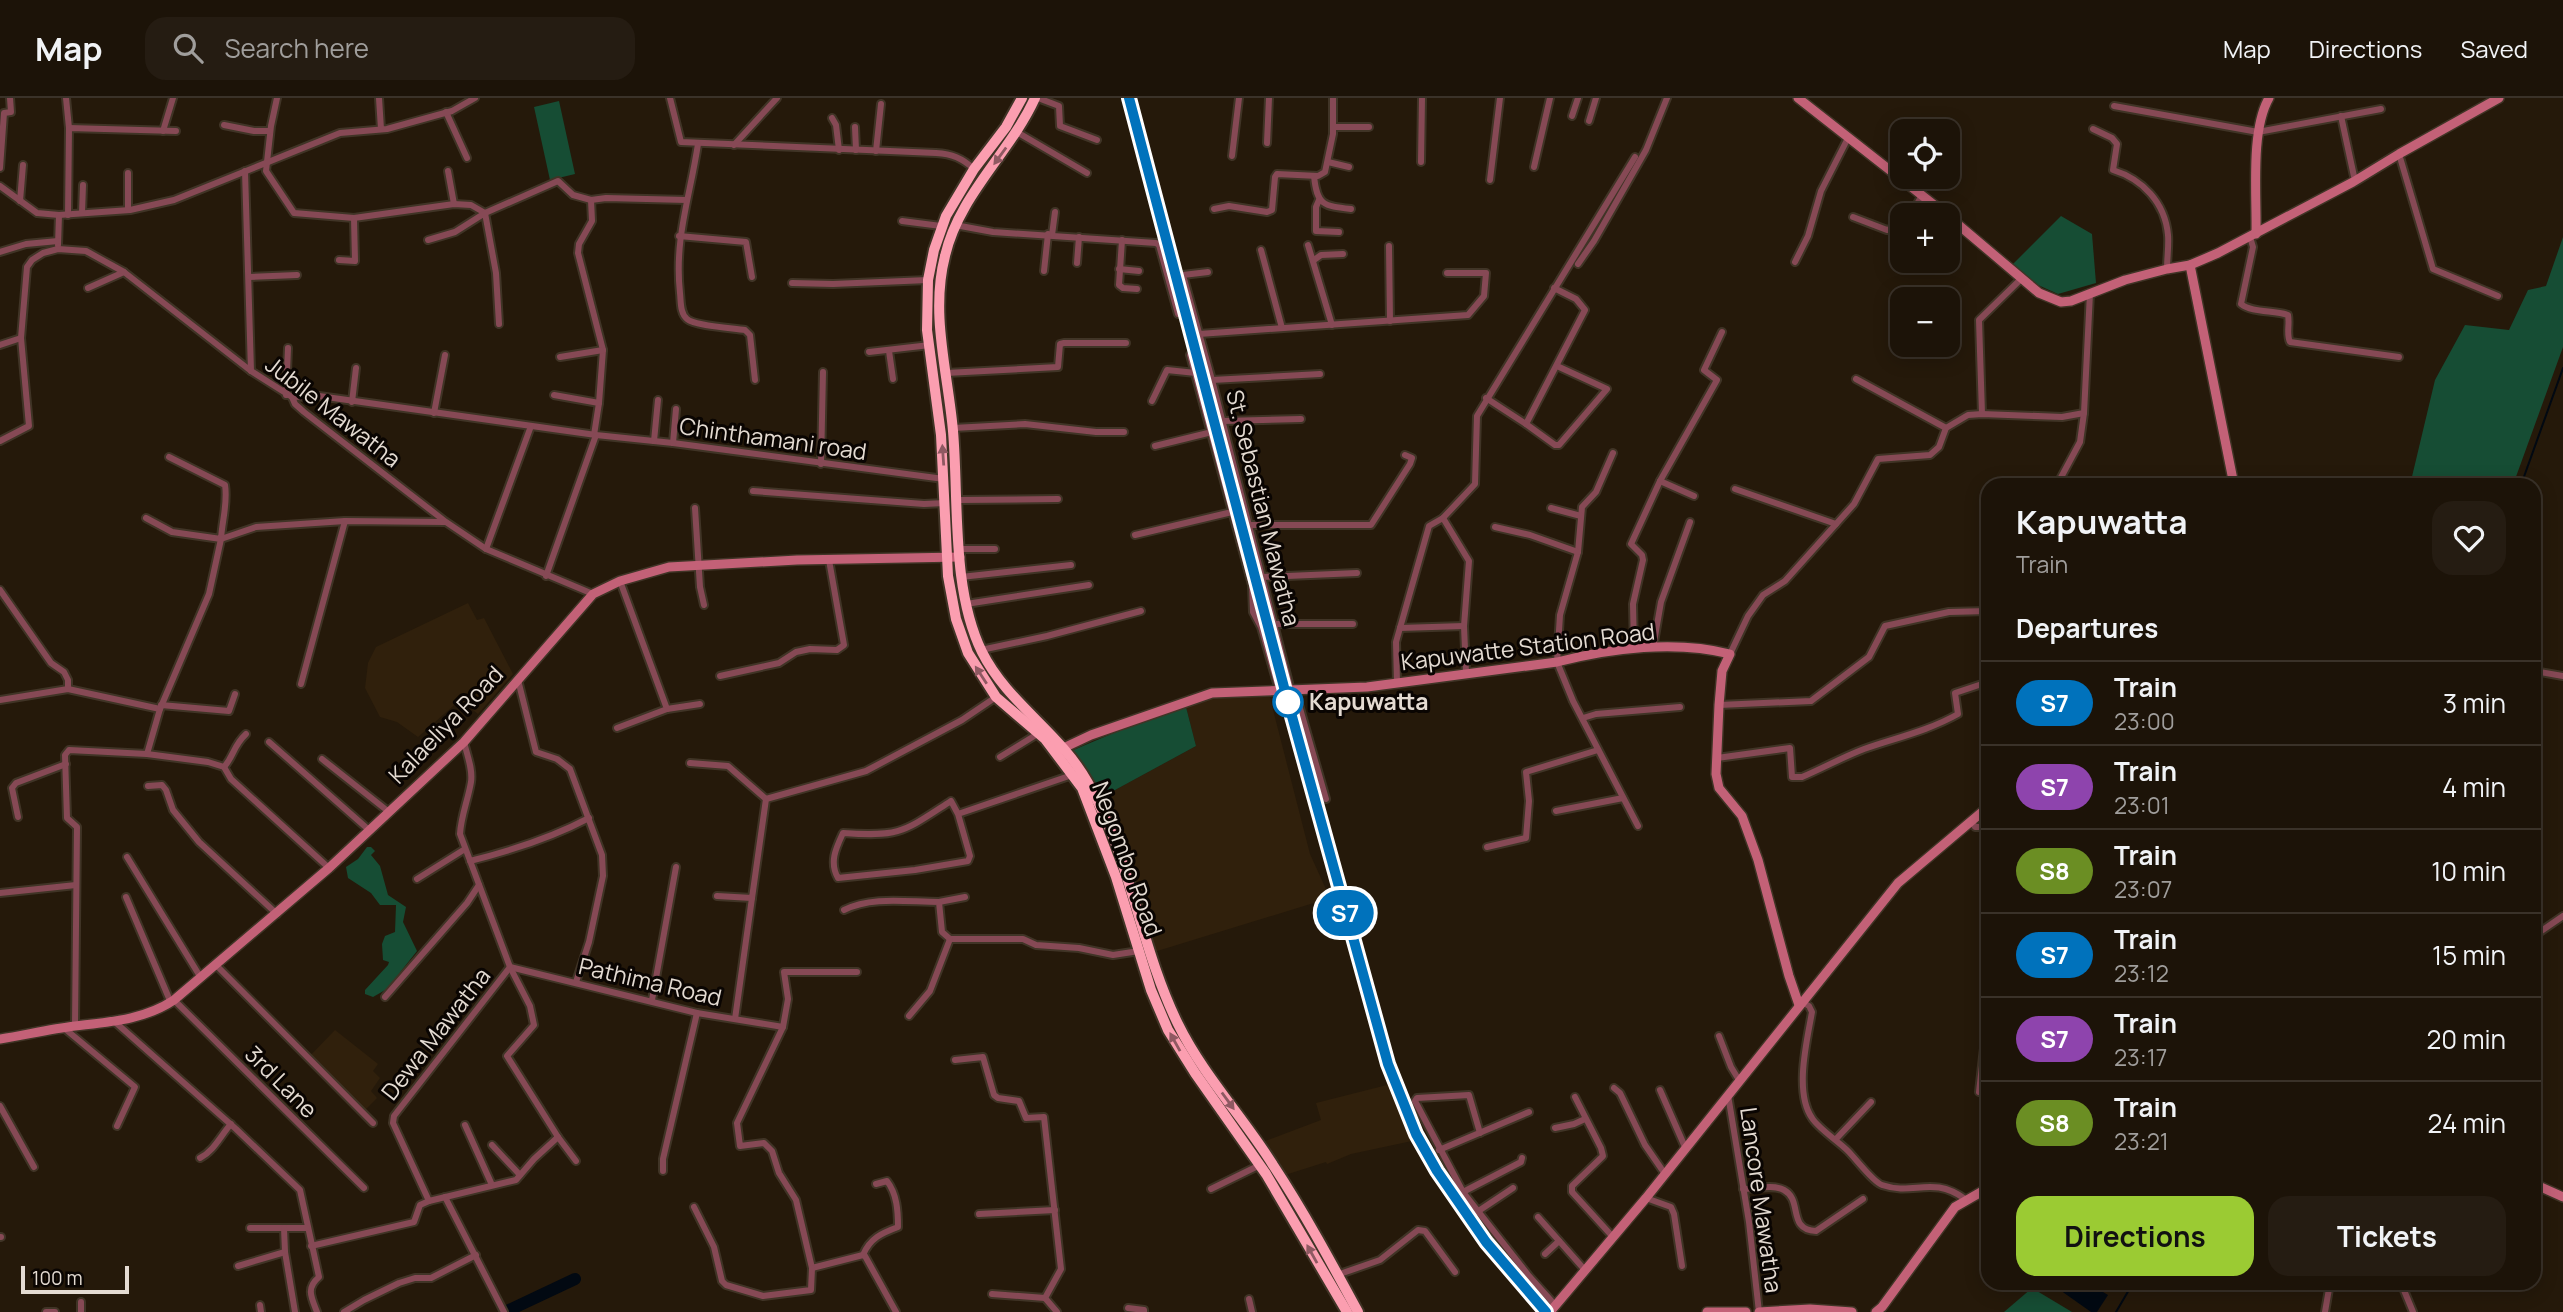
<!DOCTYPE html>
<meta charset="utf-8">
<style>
body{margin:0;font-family:Manrope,sans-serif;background:#251c12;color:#f1f3f6;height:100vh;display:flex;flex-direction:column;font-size:26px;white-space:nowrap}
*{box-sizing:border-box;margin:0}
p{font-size:23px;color:#a09e9c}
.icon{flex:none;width:38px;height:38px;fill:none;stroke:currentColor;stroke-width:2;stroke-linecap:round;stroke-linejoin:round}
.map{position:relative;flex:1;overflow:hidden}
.side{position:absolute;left:1981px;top:380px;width:560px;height:812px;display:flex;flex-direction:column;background:#1c1308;border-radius:21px;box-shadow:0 4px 18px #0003,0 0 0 2px #3a3229}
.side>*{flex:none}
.badge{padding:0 14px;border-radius:23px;font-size:24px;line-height:46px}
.controls{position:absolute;left:1890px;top:21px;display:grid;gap:14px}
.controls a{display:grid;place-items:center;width:70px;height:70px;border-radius:14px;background:#1c1308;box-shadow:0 4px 18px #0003,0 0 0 2px #3a3229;font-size:35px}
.scale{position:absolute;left:21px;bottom:18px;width:108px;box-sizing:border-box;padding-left:7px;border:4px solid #e4dbd2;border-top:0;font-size:19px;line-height:24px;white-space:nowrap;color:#e4dbd2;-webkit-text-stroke:5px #0a0502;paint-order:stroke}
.map>.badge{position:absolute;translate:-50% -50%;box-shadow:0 0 0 4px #fff}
h2{padding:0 35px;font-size:26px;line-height:63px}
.round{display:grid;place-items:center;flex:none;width:74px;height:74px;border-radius:21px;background:#251c12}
.overview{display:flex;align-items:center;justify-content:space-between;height:119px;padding:0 35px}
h1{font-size:33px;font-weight:700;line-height:52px}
.primary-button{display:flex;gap:14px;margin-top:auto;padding:14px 35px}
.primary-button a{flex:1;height:80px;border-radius:21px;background:#9bcb33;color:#111;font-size:28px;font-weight:700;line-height:80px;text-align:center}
.primary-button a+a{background:#251c12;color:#f1f3f6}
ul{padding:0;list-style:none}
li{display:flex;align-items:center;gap:21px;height:84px;padding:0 35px;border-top:2px solid #3a3229}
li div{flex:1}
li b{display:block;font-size:26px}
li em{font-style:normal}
li .badge{min-width:77px;font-weight:700;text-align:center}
header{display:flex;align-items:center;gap:42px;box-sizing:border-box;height:98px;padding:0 35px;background:#1c1308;border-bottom:2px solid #3a3229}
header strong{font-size:33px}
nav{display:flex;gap:38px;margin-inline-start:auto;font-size:24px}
.search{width:490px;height:63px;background:#251c12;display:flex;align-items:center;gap:18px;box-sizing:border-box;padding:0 24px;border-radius:21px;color:#a09e9c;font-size:26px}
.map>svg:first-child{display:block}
.built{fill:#30200c}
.green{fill:#164d34}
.water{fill:#020912}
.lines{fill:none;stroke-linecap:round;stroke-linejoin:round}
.stream{stroke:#020912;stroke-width:2}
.river{stroke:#020912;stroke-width:12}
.street-casing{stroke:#403426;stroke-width:10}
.secondary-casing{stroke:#403426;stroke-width:12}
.highway-casing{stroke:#403426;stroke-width:14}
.street{stroke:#864955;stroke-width:6}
.secondary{stroke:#c36177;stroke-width:9}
.highway{stroke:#fb9eb0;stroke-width:10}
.rail{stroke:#cec4bb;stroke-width:2;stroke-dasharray:12 12;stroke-linecap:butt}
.oneway{fill:#8f5962}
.line-casing{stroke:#fff;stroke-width:16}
.line{stroke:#0072bc;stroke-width:10}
.stop-dot{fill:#fff;stroke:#0072bc;stroke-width:3.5}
.labels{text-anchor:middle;stroke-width:6;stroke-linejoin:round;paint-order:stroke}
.street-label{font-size:23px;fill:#e4dbd2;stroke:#0a0502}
.stop-label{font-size:23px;font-weight:bold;fill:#e4dbd2;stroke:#0a0502;text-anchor:start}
</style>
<header>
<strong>Map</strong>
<div class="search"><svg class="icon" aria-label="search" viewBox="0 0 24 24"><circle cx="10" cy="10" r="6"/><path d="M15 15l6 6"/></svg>Search here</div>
<nav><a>Map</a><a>Directions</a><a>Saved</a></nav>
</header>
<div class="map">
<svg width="2563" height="1214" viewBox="0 0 2563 1214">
<rect width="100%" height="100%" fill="#25190a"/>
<g class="built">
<path d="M468,505L477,522L484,520L513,576L478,616L460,602L418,639L397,624L380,619L365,590L368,565L376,549Z"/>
<path d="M1269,596L1310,756L1330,800L1154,854L1104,698L1196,648L1186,609L1216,598Z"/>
<path d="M335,932L378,966L373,973L380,980L371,993L377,1000L365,1012L309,959Z"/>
<path d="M1391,986L1398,1011L1412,1043L1351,1056L1327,1066L1326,1064L1285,1077L1265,1043L1321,1022L1316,1005Z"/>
</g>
<g class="green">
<path d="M559,3L575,76L550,82L534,9Z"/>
<path d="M2061,118L2092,136L2096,185L2058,196L2038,187L2012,167Z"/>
<path d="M2563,139V249L2513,387H2410L2435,282L2465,227L2509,232L2528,192L2546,188Z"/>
<path d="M1186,609L1196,648L1104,698L1071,653L1142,623Z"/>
<path d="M367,749H371L375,753L371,757L380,768L388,797L406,809L403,824L417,853L387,891L373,899L365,896V892L388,867L389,864L383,862L382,846L385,838L395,834L396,807H380L371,795L348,780L346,769L358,761Z"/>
<path d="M2032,1190L2072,1214H2004Z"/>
</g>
<path class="water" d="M2050,1185H2088L2108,1197L2097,1214H2091Z"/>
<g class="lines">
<g class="stream">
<path d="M2521,387L2563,270"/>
<path d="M2116,1214L2133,1185"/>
</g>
<path class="river" d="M505,1214L575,1181"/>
<defs>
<g id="street">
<path d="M66,0L69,30"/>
<path d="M277,0L271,28L266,73L294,115L354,120L454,106L471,107L485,115L558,83L573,97L591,102L606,100L687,102"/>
<path d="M379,0L381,31"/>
<path d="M670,0L681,44L936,55C952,56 962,60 974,71"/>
<path d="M1038,0L1059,8L1060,28L1097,42"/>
<path d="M2114,8L2258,34L2381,11"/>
<path d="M446,14L467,60"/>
<path d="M1572,18L1578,0"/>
<path d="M2341,18L2355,83"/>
<path d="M832,20L836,27L839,52"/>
<path d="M1589,23L1596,0"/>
<path d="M224,27L254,33H270"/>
<path d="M855,29L856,52"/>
<path d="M1334,29H1369"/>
<path d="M2093,31L2112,40L2117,46L2113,72C2142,81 2165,104 2168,137C2169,147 2167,160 2167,171"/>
<path d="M163,33L173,0"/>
<path d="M1017,34L1087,75"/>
<path d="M1267,45L1269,0"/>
<path d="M698,46C690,99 674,141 680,195C681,204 680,215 687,221C695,228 732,230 745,232L750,237L755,282"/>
<path d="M734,47L777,0"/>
<path d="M876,53L881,6"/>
<path d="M2399,56L2433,171L2498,198"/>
<path d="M1232,58L1239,0"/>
<path d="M1328,64L1349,69"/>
<path d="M1421,64L1422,0"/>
<path d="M1534,69L1550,0"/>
<path d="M0,70L4,15L11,14L10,0"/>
<path d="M245,73L251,273"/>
<path d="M448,73L454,106"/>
<path d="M1314,78C1317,107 1323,108 1351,111"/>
<path d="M1490,82L1500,0"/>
<path d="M0,88L37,115L59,117L130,112L174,102L340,35L387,31L452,13L475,0"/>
<path d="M591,102L592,123L579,146L578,155L603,252L599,305L594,337"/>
<path d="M1319,102L1316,109V133L1339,134"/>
<path d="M20,103L23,67"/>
<path d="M1214,111L1229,108L1267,114L1272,112L1275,79L1277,76L1318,78L1325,74L1333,36V0"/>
<path d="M128,112V75"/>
<path d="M82,115L83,87"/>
<path d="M68,117L69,30L176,33"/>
<path d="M1911,117L1922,97"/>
<path d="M1853,119L1887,132L1902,128"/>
<path d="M902,123L941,128"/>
<path d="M955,127L993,134L1156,145L1159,147L1178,216"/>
<path d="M1052,137L1055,114"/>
<path d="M679,138L746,144L752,179"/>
<path d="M2250,139L2253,149L2241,206C2252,215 2274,212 2288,217C2290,226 2286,236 2290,244L2399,259"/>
<path d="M428,142L455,134L485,115L496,175L499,226"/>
<path d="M1122,142L1119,187L1123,190L1137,191"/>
<path d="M58,147L59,117"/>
<path d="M1308,147L1332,227"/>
<path d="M1389,148L1390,223"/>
<path d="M1261,152L1282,230"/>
<path d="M0,154L26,146L58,143"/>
<path d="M339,162L355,163L354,120"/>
<path d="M1314,162L1321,157L1343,156"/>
<path d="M1795,164L1808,138L1821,93L1848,40"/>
<path d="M1077,165L1079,139"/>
<path d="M1578,166L1594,143L1646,52L1667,0"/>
<path d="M1119,171L1139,173"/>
<path d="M1044,173L1048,136"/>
<path d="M1208,174L1183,177L1212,282L1291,593"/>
<path d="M249,179L297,177"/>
<path d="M792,185L833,186L928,182"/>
<path d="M88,190L124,174"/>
<path d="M1199,236L1468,217L1484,198L1486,175H1447"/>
<path d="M0,247L21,240"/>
<path d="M889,253L893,281"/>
<path d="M869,254L930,247"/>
<path d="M1190,257L1252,487L1253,514L1261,529L1279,592"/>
<path d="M560,259L603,252"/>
<path d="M946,275L1058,269L1060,246L1064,245H1126"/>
<path d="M1856,281L1946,330"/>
<path d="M1212,282L1320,276"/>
<path d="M286,297L288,250"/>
<path d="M554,297L599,305"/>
<path d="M292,299L319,298L596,337L673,345L944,381"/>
<path d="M1486,300L1526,326L1585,212L1576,201L1554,190"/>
<path d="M1152,303L1167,272L1196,275"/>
<path d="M352,304L356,270"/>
<path d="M434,315L445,257"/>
<path d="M1982,316L1979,222L2021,181"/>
<path d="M1223,323L1301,321"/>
<path d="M1526,326L1555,347H1559L1607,291L1557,268"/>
<path d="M953,330L1025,326L1096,334H1124"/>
<path d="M0,343L29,328L21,240L27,169L32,162L43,155L58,151L86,153L124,174L251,273L292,299L295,306L304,314L446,424L486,451L593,496"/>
<path d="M654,343L658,302"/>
<path d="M673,345L676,311"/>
<path d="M1155,348L1212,334"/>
<path d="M1613,355L1596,394L1582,409L1578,454L1560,517L1557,564L1573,603L1638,728"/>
<path d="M821,366L823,274"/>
<path d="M1660,383L1694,398"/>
<path d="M2058,385L2069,387"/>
<path d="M2053,387L2058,385L2080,344L2084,315"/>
<path d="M1735,391L1836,426"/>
<path d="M753,393L924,406L945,405"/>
<path d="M958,402L1058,401"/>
<path d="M695,410L700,489L704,507"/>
<path d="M1551,410L1581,418"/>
<path d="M146,420L172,434L221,441C222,423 228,405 225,387L169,359"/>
<path d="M1443,420L1469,463L1464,528L1466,575"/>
<path d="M1250,427H1371L1410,366L1412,360L1405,357"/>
<path d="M1495,429L1530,437L1578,454"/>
<path d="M1135,437L1232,414"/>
<path d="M486,451L531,328"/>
<path d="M959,451H995"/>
<path d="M546,478L596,337"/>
<path d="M961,479L1071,467"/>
<path d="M1263,479L1357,475"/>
<path d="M0,492L51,565L64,574L68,582V591"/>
<path d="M966,506L1089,487"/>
<path d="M1274,526H1353"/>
<path d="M1400,530L1464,528"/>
<path d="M1634,550L1633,506L1643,462L1642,457L1631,446L1660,383L1717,282L1704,272L1722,234"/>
<path d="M1653,550L1661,504L1690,424"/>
<path d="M981,552L1047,538L1141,513"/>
<path d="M1730,556L1748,518L1763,497L1785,483L1854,406L1878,361L1930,357L1939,349L1946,330L1968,317L1982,316L2062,319L2084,315L2090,195"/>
<path d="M2534,573L2563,578"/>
<path d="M720,578L779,565L796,554L810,551L837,552L844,547L829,462"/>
<path d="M518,582L536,654L557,661L570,671L602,757L603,778L589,844L576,884"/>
<path d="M1397,585L1396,544L1429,428L1443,420L1475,386L1477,318L1635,59"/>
<path d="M301,586L345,423"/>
<path d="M1295,593L1326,701"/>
<path d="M0,602L68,591L160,611"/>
<path d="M161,607L229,613L235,596"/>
<path d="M1719,607L1811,603L1869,559L1885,528L1949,514L1988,513"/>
<path d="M667,611L700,606"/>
<path d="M1583,620L1596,616L1680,609"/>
<path d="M617,630L667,611L620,483"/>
<path d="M269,644L369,732"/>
<path d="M147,656L208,664L224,669L231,681L329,770"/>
<path d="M1000,659L1039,635"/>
<path d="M1717,660L1790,650L1792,679H1802C1823,670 1843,659 1864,651C1895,640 1928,633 1958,616L1955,595L1988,584"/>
<path d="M322,661L389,714"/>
<path d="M690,665L728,668L766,701"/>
<path d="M224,669C234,658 233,648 246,636"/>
<path d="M148,688L162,687L166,692L173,712L199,744L277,816"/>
<path d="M1556,713L1623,700"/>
<path d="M958,716L951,703C903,734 901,739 843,735C836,750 829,764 838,780L915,772L968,763L970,758L958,716L1072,677"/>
<path d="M18,719L12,690L16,685L66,666"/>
<path d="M1972,724L1975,729H1988"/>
<path d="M1487,749L1526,740L1529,703L1526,674L1598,652"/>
<path d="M127,759L201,880"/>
<path d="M470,763C510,753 553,739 589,720"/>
<path d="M417,781L465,751"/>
<path d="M0,795L76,787"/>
<path d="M717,798L752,800L766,701L866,673L962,622L996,599"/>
<path d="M126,799L171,905"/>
<path d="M939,804L965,799"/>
<path d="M844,812C872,798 907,804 939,804L942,834L950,841H1023L1036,847L1079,850L1113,857L1139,853"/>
<path d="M2534,838L2563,818"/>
<path d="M215,866L373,1025"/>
<path d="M510,869L697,915L783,929"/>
<path d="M857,874H784L788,901L783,929L737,1025L740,1048L764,1045L772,1053L779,1075L796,1102L812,1170L863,1157L865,1158L896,1214"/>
<path d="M385,899L467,805L479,787"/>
<path d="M174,902L364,1090"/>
<path d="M652,902L676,769"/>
<path d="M1802,904L1809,908L1812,914C1807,943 1794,994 1812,1020C1819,1031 1838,1043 1848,1053C1856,1061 1873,1084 1882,1087C1914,1098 1932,1077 1965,1101"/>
<path d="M909,918L930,893L950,841"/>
<path d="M735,921L752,800"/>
<path d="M115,924L236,1031L300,1092L319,1179C306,1190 311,1199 317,1214"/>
<path d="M75,928L77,729L67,720L65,657L69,652L147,656L160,611L209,496L221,441L256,429L345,423L445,424"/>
<path d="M64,930L135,989L117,1028"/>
<path d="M1719,938L1731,969L1739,982"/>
<path d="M955,962L983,959L994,997L998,1000L1019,1003L1026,1020L1044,1019L1061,1171L1045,1200L1057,1214"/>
<path d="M1614,990L1620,995L1645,1047L1665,1076"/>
<path d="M1660,992L1685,1049"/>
<path d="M1979,994L1988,915"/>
<path d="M1728,997L1749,1124L1759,1214"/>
<path d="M1575,999L1601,1050L1603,1058L1572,1088V1094L1612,1138"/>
<path d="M0,1008L34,1069"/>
<path d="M465,1027L492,1087"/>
<path d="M1555,1030L1574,1026L1585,1021"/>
<path d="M1480,1035L1469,997L1417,1000L1415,1003L1463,1094L1529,1178L1556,1208"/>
<path d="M558,1039L576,1063"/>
<path d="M1836,1041L1871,1004"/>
<path d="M492,1047L520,1077"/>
<path d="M1439,1052L1529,1014"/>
<path d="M200,1060C214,1053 221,1037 231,1026"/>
<path d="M663,1073V1061L697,915"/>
<path d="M1211,1091L1260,1067"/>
<path d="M1743,1091C1755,1091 1773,1086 1784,1092C1803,1102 1787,1132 1816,1133L1863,1101"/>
<path d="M1463,1094L1521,1064L1522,1060"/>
<path d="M445,1099L504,1214"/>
<path d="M1646,1100L1671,1109L1674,1116L1682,1168"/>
<path d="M429,1103L393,1025L394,1018L510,869"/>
<path d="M694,1109L714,1149L722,1183L726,1187L763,1198L811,1192L812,1170"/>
<path d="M1477,1114L1513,1090"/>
<path d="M979,1116L1055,1112"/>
<path d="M1538,1119L1584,1171"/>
<path d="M250,1130H307"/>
<path d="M284,1130L285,1154L295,1214"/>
<path d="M0,1139H1"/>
<path d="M311,1148L414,1124L420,1107L429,1103L516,1082L534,1061L558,1039L507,958L534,927L530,908L510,869L460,736C461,718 468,702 471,684C473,671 467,657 464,644"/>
<path d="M1545,1156L1559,1143"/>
<path d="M863,1157C870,1140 882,1135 898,1129C898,1113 897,1096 887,1083L876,1086"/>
<path d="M238,1168L285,1154"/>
<path d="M1337,1177L1380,1162L1418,1132L1425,1133L1455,1174"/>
<path d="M2401,1185L2413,1214"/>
<path d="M992,1196L1045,1200"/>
<path d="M1249,1201L1252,1214"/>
<path d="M81,1204V1214"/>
<path d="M260,1207L261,1214"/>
<path d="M1128,1210L1144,1212V1214"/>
<path d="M46,1214H55"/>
<path d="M344,1214L364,1202L399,1185L415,1180H431L476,1157"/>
<path d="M2325,1214L2330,1185"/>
</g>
<g id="secondary">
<path d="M1798,0L1947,117"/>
<path d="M1948,118L2039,195L2061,204L2071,203L2125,182L2167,171L2190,167L2218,155L2353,84L2399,56L2499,0"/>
<path d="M2256,136C2257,98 2250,33 2269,0"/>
<path d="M2190,167L2234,387"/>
<path d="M1057,653L1091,637L1212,595L1367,589L1557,564C1611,550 1676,542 1730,556L1722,573L1719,607L1716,676L1719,690L1742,718L1758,762L1789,878L1799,907"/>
<path d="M0,941C25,937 50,931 75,928C109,924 144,922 174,902L329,770L464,644L593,496L620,483L669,469L797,462L960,459"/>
<path d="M2534,1086L2563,1099"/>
<path d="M1550,1214L1646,1100L1898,785L1988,709"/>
<path d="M1707,1214H1746"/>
<path d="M1759,1214L1810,1211L1852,1214"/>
<path d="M1876,1214L1882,1209L1955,1109L1988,1090"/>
</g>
<g id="highway">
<path d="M1022,0L1006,29L974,71L946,118L934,152L928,182L927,232L941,337L948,478L956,521L968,555L996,599L1045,641L1082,690L1116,779L1151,892L1168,932L1195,975L1266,1076L1347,1214"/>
<path d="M1035,0C1010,55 959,97 945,158C930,216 948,275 953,333C959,403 951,491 982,554C1008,606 1060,634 1088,685C1131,760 1140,849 1178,926C1203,977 1243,1019 1273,1067C1304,1114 1331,1164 1358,1214"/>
</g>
</defs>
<use href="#street" class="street-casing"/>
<use href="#secondary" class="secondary-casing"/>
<use href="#highway" class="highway-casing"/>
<use href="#street" class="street"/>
<use href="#secondary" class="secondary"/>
<use href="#highway" class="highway"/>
<path class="rail" d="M1133,0L1376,917C1398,984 1423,1047 1463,1106C1489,1144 1522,1179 1551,1214"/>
</g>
<defs><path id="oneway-solid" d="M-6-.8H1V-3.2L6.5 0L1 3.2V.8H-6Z" transform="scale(1.75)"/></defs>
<g class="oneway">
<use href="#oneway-solid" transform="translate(1000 58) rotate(126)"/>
<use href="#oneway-solid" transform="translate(943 357) rotate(-94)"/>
<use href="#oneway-solid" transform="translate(981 577) rotate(-123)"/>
<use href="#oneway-solid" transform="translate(1175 944) rotate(-119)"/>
<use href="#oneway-solid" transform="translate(1228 1003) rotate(54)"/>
<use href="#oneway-solid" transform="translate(1312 1156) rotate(-119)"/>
</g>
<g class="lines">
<defs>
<path id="line" d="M1129,0L1285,593L1388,966L1416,1036L1437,1073L1486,1144L1546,1214"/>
</defs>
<use href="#line" class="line-casing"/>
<use href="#line" class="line"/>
</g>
<circle class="stop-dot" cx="1288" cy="604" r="14"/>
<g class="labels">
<g class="street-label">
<text transform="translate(333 314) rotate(38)" y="8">Jubile Mawatha</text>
<text transform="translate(773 341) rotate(8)" y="8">Chinthamani road</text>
<text transform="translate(1263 410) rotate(76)" y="8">St. Sebastian Mawatha</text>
<text transform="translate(1528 549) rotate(-7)" y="8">Kapuwatte Station Road</text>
<text transform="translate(446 627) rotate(-46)" y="8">Kalaeliya Road</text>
<text transform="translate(1127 761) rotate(70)" y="8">Negombo Road</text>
<text transform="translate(650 884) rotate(13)" y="8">Pathima Road</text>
<text transform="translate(436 936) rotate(-52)" y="8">Dewa Mawatha</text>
<text transform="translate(281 984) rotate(45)" y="8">3rd Lane</text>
<text transform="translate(1761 1102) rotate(82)" y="8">Lancore Mawatha</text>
</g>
<g class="stop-label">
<text x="1309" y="612">Kapuwatta</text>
</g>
</g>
</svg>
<div class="controls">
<a><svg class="icon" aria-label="locate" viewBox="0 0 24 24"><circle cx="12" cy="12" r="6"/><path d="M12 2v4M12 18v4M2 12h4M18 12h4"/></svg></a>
<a>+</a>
<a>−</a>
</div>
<div class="scale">100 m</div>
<b class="badge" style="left:1345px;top:815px;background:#0072bc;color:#fff">S7</b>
<section class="side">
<div class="overview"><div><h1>Kapuwatta</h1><p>Train</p></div><a class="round"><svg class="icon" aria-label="heart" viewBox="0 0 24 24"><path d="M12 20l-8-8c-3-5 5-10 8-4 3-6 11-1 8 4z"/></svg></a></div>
<h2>Departures</h2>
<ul>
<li><span class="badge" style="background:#0072bc;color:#fff">S7</span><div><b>Train</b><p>23:00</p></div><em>3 min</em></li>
<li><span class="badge" style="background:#8e44ad;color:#fff">S7</span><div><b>Train</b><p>23:01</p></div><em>4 min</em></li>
<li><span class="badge" style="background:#6b8e23;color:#fff">S8</span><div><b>Train</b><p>23:07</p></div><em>10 min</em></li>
<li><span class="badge" style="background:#0072bc;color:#fff">S7</span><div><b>Train</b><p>23:12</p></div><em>15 min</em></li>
<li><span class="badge" style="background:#8e44ad;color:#fff">S7</span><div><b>Train</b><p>23:17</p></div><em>20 min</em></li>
<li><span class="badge" style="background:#6b8e23;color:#fff">S8</span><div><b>Train</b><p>23:21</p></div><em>24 min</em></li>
</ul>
<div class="primary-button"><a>Directions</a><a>Tickets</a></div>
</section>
</div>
